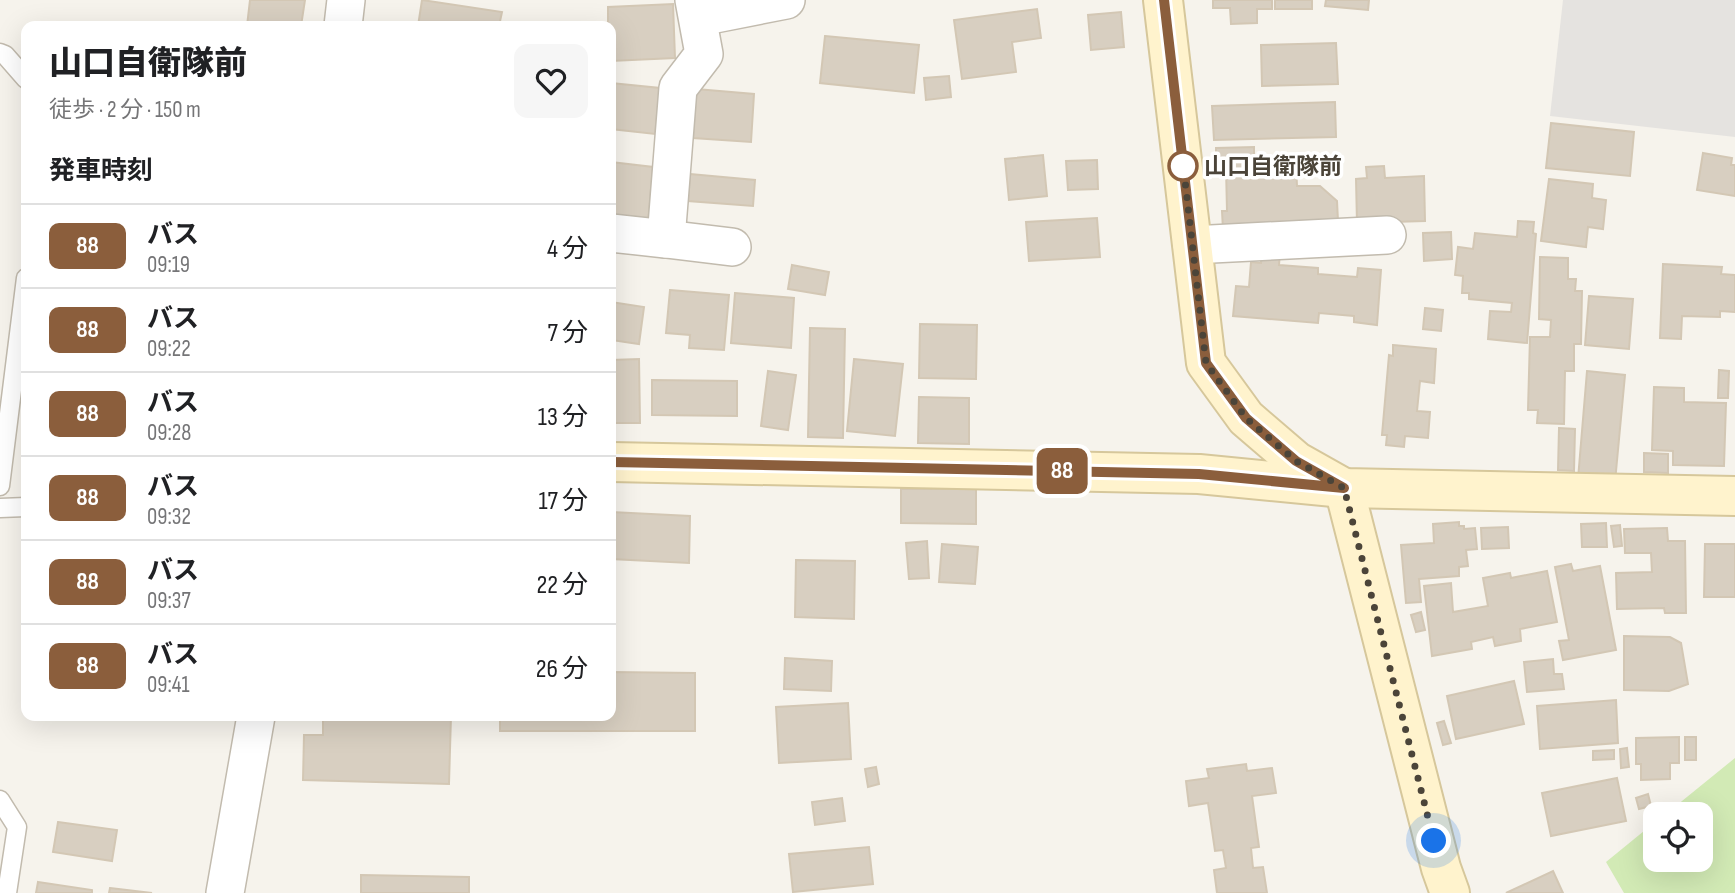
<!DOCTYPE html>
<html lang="ja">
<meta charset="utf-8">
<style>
body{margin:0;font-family:"Sofia Sans Condensed","Noto Sans JP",sans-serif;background:#f6f6f6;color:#202124;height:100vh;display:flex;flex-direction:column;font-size:26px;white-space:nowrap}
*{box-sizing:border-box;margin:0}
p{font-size:23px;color:#757577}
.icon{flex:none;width:38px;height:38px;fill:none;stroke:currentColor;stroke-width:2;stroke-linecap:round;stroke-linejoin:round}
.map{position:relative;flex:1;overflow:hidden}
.details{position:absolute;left:21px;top:21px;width:595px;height:700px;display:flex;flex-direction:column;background:#fff;border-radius:14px;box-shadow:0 7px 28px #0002}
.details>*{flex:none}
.badge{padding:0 14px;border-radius:10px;font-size:24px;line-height:46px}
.buttons{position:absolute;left:1643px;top:802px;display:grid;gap:14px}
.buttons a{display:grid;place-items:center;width:70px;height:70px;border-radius:14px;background:#fff;box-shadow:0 7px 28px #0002;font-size:35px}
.you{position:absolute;width:35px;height:35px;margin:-18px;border:5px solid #fff;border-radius:50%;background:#1a73e8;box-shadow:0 0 0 10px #1a73e833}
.map>.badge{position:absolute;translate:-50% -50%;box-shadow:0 0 0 4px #fff}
h2{padding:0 28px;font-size:26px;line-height:63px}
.round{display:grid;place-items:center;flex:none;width:74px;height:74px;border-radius:14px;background:#f6f6f6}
.overview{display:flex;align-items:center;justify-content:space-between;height:119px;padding:0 28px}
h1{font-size:33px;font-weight:800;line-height:52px}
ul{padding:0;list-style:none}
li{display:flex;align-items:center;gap:21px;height:84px;padding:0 28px;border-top:2px solid #e0e0e0}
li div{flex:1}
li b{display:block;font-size:26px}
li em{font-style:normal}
li .badge{min-width:77px;font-weight:700;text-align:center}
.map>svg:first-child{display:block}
.green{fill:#d2eab5}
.parking{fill:#e5e3e0}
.building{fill:#d8cfc1;stroke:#d3c7b4;stroke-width:2}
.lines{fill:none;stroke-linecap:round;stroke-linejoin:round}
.lane-casing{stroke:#c2bbae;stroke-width:21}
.street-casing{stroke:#c2bbae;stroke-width:40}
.secondary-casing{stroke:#d6c79b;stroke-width:42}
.lane{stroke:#fff;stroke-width:18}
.street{stroke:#fff;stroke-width:37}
.secondary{stroke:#fff3cd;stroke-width:38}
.line-casing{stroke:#fff;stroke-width:16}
.line{stroke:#8b5e3c;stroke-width:10}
.walk{stroke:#4b4439;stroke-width:7;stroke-dasharray:0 12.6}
.stop-dot{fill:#fff;stroke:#8b5e3c;stroke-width:3.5}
.labels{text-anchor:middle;stroke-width:7;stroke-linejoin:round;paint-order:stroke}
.stop-label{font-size:23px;font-weight:bold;fill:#4b4439;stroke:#fff;text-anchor:start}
</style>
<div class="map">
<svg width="1735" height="893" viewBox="0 0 1735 893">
<rect width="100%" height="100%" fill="#f6f3ec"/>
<path class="green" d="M1735,758V893H1624L1606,862L1655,822L1656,859H1701V814H1666Z"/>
<path class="parking" d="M1563,0H1735V137L1550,116Z"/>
<g class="building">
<path d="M250,0H305L301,26H247Z"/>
<path d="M422,0L502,12L499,26H418Z"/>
<path d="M1213,0H1272V9H1257V23L1231,24L1230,8H1213Z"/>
<rect x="1275" y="0" width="37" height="9"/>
<path d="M1326,0H1369L1368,10L1325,6Z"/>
<path d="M673,4L675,58L611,61V26H608V7Z"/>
<path d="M1037,9L1041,38L1012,42L1016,72L962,79L954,20Z"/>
<path d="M1121,12L1124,47L1091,50L1088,15Z"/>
<path d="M825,36L919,45L914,93L820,83Z"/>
<path d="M1336,43L1338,84L1262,86L1261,45Z"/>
<path d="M949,76L951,97L926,100L924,78Z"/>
<path d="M611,83L660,88L655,134L611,129Z"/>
<path d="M696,89L754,94L751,142L693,138Z"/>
<path d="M1335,102L1336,137L1214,140L1212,106Z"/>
<path d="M1551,123L1634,132L1630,176L1546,168Z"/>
<path d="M1254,147V164L1296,163L1297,186H1320L1337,201L1338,221L1223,230L1222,211H1227L1226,168L1216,169V148Z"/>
<path d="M1703,153L1732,158L1731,165H1735V196L1697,190Z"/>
<path d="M1043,155L1047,196L1009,200L1005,159Z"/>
<path d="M1097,160L1098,189L1068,190L1066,161Z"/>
<path d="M611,162L653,167L648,222L611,218Z"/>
<path d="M1384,166L1385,178L1424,176L1425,221L1357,223L1356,179L1367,178L1366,167Z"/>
<path d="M690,174L755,180L753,206L688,201Z"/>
<path d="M1549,179L1593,184L1592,198L1606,200L1603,229L1588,227L1586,247L1541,241Z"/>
<path d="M1097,218L1100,257L1029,261L1026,222Z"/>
<path d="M1518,221L1534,222L1533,233L1536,234L1527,343L1488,339L1490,311L1511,312L1512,303L1469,299V293H1462L1463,276L1455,275L1458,247L1473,249L1475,233L1517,237Z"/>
<path d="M1451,232L1452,259L1424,261L1423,233Z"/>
<path d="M1262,251L1280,252L1279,265L1318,268V274L1357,277L1358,268L1381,270L1377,325L1354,322V316L1319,313L1318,323L1233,316L1236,286L1249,287L1251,262L1261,263Z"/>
<path d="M1540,257L1568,258V279H1576L1575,291H1582L1581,344H1574V371H1565L1564,424L1537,423L1538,410H1528L1530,337H1550L1551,320L1539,319Z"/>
<path d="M1663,264L1722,267L1721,274L1735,275V312L1720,311V317L1682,316L1681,339L1660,338Z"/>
<path d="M792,265L829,272L825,295L788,289Z"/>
<path d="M670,290L729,295L724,350L689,348L690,335L666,333Z"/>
<path d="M735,293L794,298L791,348L731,343Z"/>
<path d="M1589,296L1633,299L1629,349L1585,345Z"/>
<path d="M611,302L644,307L639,344L611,340Z"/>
<path d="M1425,308L1443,310L1441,331L1423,329Z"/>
<path d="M920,324L977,325L976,379L919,378Z"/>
<path d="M810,328L845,329L843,438L808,437Z"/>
<path d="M1393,345L1436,349L1434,383L1420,381L1417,411L1430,412L1428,438L1405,436L1404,447L1386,445L1387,435H1382L1389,355L1393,356Z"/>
<path d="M639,359L640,423H611V360Z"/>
<path d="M854,359L903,364L895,436L847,431Z"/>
<path d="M1719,370L1729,371L1728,398H1718Z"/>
<path d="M768,371L796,375L788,430L761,426Z"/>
<path d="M1587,371L1625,375L1615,482L1578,479Z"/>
<path d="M652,380L737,381V416L652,415Z"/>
<path d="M1654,387L1684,388V402L1726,403L1724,466L1673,465V451L1652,450Z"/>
<path d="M919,397L969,398V444L918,443Z"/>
<path d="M1559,428L1575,429L1574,471L1558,470Z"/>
<path d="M1644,453L1668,454V473L1644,472Z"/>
<path d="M901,489H976V524L901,523Z"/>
<path d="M611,512L690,516L689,563L611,559Z"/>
<path d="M1459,522V526H1464V529L1475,528L1477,549L1466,550L1468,566L1459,567V576L1419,579L1421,602L1406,603L1401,545L1434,543L1433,524Z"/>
<path d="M1606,523L1607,547H1582L1581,524Z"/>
<path d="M1620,525L1622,546L1614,547L1611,526Z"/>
<path d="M1508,527L1509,548L1482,549L1481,528Z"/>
<path d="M1667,528L1668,541H1685L1686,613H1665L1664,608L1617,609L1616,573L1652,572L1651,553H1625L1624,529Z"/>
<path d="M927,541L929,578L909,579L906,543Z"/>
<path d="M942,544L978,547L975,584L939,582Z"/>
<path d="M1705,544H1735V597H1704Z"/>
<path d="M796,560L855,561L854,619L795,617Z"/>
<path d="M1571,564L1573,571L1600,566L1616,650L1563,660L1559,641L1569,640L1555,567Z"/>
<path d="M1547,571L1557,622L1520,629L1521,641L1495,646L1493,637L1471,642L1472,649L1432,656L1424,586L1451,583L1453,612L1488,606L1483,578L1510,573L1511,578Z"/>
<path d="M1421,612L1425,630L1416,632L1411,615Z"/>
<path d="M1624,636L1670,637L1681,643L1688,684L1669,691L1624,690Z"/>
<path d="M785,658L832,661L831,691L784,689Z"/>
<path d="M1553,659L1554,674H1562L1564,689L1527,692L1524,662Z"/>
<path d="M611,672L695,673V731H500V716H611Z"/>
<path d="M1514,681L1524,724L1456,739L1447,696Z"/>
<path d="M1616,700L1618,743L1540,749L1537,706Z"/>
<path d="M848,703L851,759L779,763L776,707Z"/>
<path d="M323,716H451L449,784L303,780L304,735H323Z"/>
<path d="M1444,721L1451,743L1443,745L1437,723Z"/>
<path d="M1679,737V763H1670V779L1641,780V764H1636V738Z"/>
<rect x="1685" y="737" width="11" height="23"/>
<path d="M1627,748L1629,767L1621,768L1620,749Z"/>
<path d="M1614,750V759L1593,760V751Z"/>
<path d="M1246,764L1247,771L1272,768L1276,793L1252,796L1259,847L1251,848L1253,868L1263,867L1267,893H1217L1214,870L1226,868L1223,850L1215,851L1208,803L1189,806L1186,781L1209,778L1207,769Z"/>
<path d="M876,767L879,784L868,787L865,769Z"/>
<path d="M1617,778L1626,821L1551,836L1542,793Z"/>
<path d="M1648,794L1651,806L1639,809L1636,798Z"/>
<path d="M842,798L845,821L815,825L812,802Z"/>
<path d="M58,822L117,830L112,861L53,852Z"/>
<path d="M869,847L873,884L793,892L789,854Z"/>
<path d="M1553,871L1563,893H1506Z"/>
<path d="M361,875L469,877V893H361Z"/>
<path d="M38,882L92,890V893H36Z"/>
<path d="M110,888L152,893H109Z"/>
</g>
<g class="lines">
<defs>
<g id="lane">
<path d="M0,53L5,55L26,79"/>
<path d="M0,486L26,278"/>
<path d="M0,508L26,507"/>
<path d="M0,800L17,827L7,893"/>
</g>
<g id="street">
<path d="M697,12L715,14L786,0"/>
<path d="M343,26L346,0"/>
<path d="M611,233L666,239L678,88L704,54L694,0"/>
<path d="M666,239L732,247"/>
<path d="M1192,245L1387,235"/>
<path d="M225,893L256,716"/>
</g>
<g id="secondary">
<path d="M1163,0L1206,363L1246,418L1296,461L1344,488L1441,868L1450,893"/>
<path d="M611,462L1199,474L1344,488L1735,496"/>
</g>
</defs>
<use href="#lane" class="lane-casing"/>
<use href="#street" class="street-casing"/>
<use href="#secondary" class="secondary-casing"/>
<use href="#lane" class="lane"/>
<use href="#street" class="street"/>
<use href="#secondary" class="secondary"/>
</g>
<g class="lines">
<defs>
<path id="line" d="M611,462L1199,474L1344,488L1296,461L1246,418L1206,363L1164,0"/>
</defs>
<use href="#line" class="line-casing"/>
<use href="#line" class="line"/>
<path class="walk" d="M1183,166V163L1206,363L1246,418L1296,461L1344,488L1434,841"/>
</g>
<circle class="stop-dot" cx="1183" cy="166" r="14"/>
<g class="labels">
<g class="stop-label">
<text x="1204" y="174">山口自衛隊前</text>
</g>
</g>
</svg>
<div class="buttons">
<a><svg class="icon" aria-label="locate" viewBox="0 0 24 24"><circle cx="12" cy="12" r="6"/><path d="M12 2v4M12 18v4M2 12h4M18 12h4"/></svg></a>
</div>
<div class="you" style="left:1434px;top:841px"></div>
<b class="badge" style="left:1062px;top:471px;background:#8b5e3c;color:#fff">88</b>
<section class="details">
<div class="overview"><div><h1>山口自衛隊前</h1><p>徒歩 · 2 分 · 150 m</p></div><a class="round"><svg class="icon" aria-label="heart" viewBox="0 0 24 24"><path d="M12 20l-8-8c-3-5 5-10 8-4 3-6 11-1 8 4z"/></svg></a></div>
<h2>発車時刻</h2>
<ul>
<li><span class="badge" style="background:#8b5e3c;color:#fff">88</span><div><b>バス</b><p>09:19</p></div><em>4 分</em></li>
<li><span class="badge" style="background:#8b5e3c;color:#fff">88</span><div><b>バス</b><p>09:22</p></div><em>7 分</em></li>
<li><span class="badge" style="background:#8b5e3c;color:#fff">88</span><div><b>バス</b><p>09:28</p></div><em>13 分</em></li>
<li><span class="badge" style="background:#8b5e3c;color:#fff">88</span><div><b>バス</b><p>09:32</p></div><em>17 分</em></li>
<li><span class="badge" style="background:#8b5e3c;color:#fff">88</span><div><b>バス</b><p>09:37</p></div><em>22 分</em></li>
<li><span class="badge" style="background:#8b5e3c;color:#fff">88</span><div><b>バス</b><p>09:41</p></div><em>26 分</em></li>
</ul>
</section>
</div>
